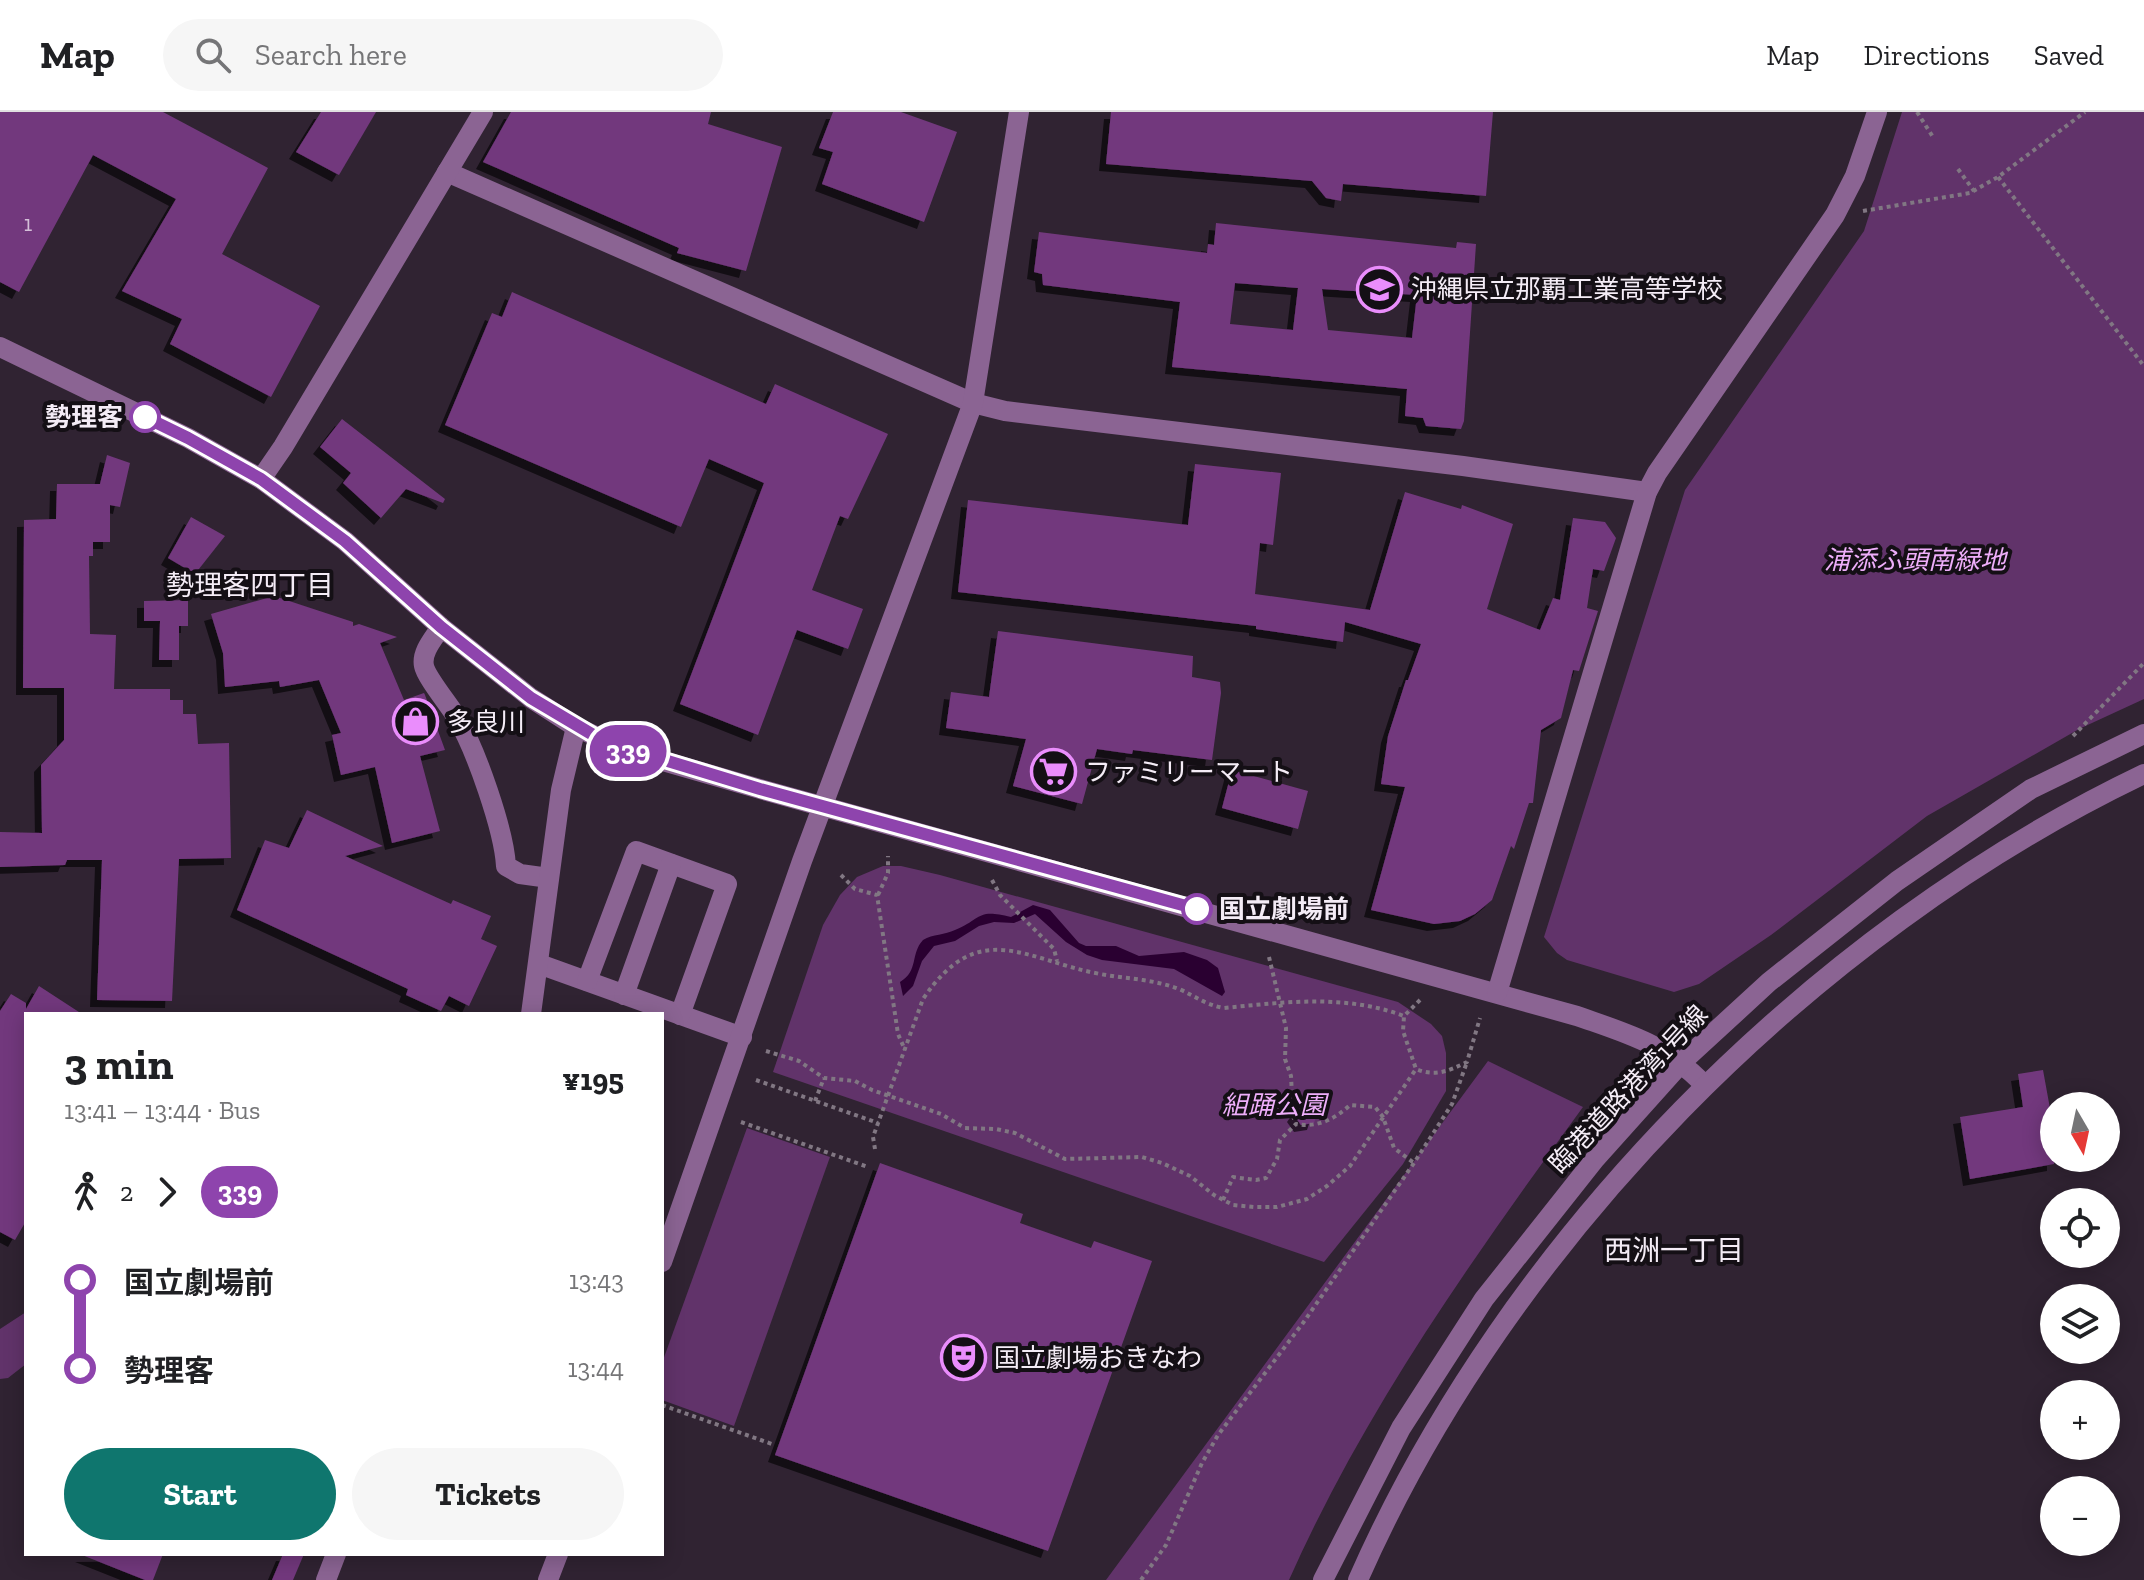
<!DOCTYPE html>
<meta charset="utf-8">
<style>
body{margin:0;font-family:"Zilla Slab","Noto Sans JP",serif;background:#f6f6f6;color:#202124;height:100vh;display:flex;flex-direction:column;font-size:30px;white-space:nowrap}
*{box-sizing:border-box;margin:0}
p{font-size:26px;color:#757577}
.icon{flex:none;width:44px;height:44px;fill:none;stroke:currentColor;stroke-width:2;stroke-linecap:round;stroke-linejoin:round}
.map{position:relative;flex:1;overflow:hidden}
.drawer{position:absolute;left:24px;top:900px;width:640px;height:544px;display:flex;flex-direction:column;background:#fff;border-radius:0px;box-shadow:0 4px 20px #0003}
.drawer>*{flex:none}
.badge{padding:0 16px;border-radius:26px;font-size:28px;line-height:52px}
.needle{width:52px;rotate:171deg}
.buttons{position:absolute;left:2040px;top:980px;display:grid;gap:16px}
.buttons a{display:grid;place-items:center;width:80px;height:80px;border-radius:50%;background:#fff;box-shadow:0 4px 20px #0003;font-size:40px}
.map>.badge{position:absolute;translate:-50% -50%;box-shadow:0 0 0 4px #fff}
.legs{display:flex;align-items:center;gap:12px;height:88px;padding:0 40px;font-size:26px}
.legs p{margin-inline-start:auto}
.overview{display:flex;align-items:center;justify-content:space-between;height:136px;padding:0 40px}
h1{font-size:44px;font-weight:800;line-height:60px}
.button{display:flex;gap:16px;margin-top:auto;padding:16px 40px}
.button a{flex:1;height:92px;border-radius:48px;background:#0f766e;color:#fff;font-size:32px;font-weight:800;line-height:92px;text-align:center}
.button a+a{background:#f6f6f6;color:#202124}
ul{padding:0 40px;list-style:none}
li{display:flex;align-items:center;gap:28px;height:88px;font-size:30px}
li i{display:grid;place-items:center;width:12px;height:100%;margin:0 10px;background:currentColor}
li i::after{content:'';width:20px;height:20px;margin:-10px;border:6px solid;border-radius:50%;background:#fff}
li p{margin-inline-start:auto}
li:first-child i{background:linear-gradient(#0000 50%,currentColor 0)}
li:last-child i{background:linear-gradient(currentColor 50%,#0000 0)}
header{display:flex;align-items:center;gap:48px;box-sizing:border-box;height:112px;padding:0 40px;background:#fff;border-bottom:2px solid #e0e0e0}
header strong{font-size:38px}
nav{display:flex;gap:44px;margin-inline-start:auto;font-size:28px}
.search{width:560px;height:72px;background:#f6f6f6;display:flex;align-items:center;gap:20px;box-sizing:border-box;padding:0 28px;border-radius:44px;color:#757577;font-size:30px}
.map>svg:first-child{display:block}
.green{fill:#61336a}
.water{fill:#2a0031}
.building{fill:#72387d;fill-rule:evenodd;filter:url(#shadow)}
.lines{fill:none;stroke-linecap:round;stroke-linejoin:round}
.path{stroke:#817783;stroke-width:4;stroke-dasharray:4 4;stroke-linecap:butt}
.minor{stroke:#8b6493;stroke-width:20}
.line-1-casing{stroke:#fff;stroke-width:18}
.line-1{stroke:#8e44ad;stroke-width:12}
.stop-1-dot{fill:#fff;stroke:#8e44ad;stroke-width:4}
.labels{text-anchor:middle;stroke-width:8;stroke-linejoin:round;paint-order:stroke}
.number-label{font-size:22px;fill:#d4bfd8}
.poi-label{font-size:26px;fill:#f4ecf6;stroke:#140f15;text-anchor:start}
.stop-label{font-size:26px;font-weight:bold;fill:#f4ecf6;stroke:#140f15;text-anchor:end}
.park-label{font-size:26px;font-style:italic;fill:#eeaefa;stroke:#140f15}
.street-label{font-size:26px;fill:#f4ecf6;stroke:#140f15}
.neighbourhood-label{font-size:28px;fill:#f4ecf6;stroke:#140f15}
</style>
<header>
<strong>Map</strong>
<div class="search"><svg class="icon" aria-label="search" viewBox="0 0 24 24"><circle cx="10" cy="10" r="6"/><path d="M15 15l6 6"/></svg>Search here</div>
<nav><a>Map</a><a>Directions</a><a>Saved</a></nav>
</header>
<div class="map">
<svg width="2144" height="1468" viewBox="0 0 2144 1468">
<defs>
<filter id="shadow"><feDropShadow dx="-7" dy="7" stdDeviation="0" flood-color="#0009"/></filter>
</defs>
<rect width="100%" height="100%" fill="#302332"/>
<g class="green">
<path d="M1902,0H2144V587L2079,617L1927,704L1771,823L1699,872L1674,880L1567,848L1557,841L1544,825L1685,378L1864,119Z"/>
<path d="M883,754H901L940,763L1398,890L1431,912L1442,924L1446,941V979L1403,1052L1324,1150L773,960L823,813L840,783L857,765Z"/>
<path d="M1488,949L1583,995C1473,1146 1365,1297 1289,1468H1106Z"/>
<path d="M747,1016L830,1045L734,1314L662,1288V1251Z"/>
<path d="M26,1200V1252L8,1266L0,1267V1217Z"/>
</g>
<path class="water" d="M1033,793L1050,798L1079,831L1086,834H1116L1139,844L1184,840L1207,848L1218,856L1225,880L1222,884L1174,857L1102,848L1087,843L1066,830L1035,802L1014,811L994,810L979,814L955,829L934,834L922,849L913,874L903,884L900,870C919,859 910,842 923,828C933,822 945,823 955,818C982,807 976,796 1011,805Z"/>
<g class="building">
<path d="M0,0H163L268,56L222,142L320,194L271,285L170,232L182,207L122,179L176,87L93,43L19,180L0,170Z"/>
<path d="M321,0H376L339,63L296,40Z"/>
<path d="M511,0H711L708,12L782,35L746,159L677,141L679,136L483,50Z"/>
<path d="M833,0H901L957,20L924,110L822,72L833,40L819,36Z"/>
<path d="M1111,0H1493L1486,84L1343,72L1341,89L1326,86L1312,69L1106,52Z"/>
<path d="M1216,111L1456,136L1457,130L1476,132L1464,309L1461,317L1426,314L1423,306L1405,304L1407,277L1172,255L1180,190L1043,173L1042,162L1034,160L1039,120L1207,141L1208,132L1214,133ZM1235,171L1298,176L1293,218L1230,212ZM1322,177L1417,183L1412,226L1328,218Z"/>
<path d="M512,180L766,292L775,272L888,322L848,407L840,404L812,478L863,497L848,537L797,518L758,623L680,592L764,371L709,347L681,415L445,313L492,201L502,205Z"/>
<path d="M342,307L445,387L443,391L406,377L381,406L343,371L351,361L320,335Z"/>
<path d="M107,343L130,351L120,395L110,393V430H93V444H89L90,522L116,523L114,577H170V588H183V602H196L198,632L229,631L231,746L179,747L172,889L97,888L102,748H67L65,753L0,755V720L42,721L41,653L64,628V576H23L24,408L56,407L57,372H100Z"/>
<path d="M1195,352L1281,361L1273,433L1260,431L1255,482L1370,498L1405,380L1461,397L1462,393L1513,412L1487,497L1540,518L1553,486L1560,488L1573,406L1605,410L1616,426L1604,459L1593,457L1587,496L1598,499L1579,559L1573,558L1561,606L1541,618L1533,691H1529L1514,737L1511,734L1492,788L1475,802L1460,809L1434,812L1371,798L1405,675L1381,672L1388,624L1406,568H1408L1421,532L1345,510L1343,530L1256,517V514L958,480L968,388L1188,413Z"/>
<path d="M191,405L225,424L195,462L168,446Z"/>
<path d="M274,484L353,510V514L359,512L397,525L380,531L404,588L424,581L425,583L445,638L420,644L440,719L392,731L375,655L341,663L332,623L341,621L319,568L280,575L279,569L225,575L223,541L211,502Z"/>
<path d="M188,488V514H179V548H159L160,509H144V489Z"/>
<path d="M998,519L1193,544L1192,565L1220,570L1221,581L1212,648L1133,638L1132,642L1097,637L1082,692L1013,674L1026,627L946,616L951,580L989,585Z"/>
<path d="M1232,658L1308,679L1298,717L1222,696Z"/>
<path d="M307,698L383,734L345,744L451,792L453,788L491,804L481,827L497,834L469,894L449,884L441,899L406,883L408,877L237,798L265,728L289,736Z"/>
<path d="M39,874L82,902H26V1109L15,1128L0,1120V899L11,882L26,891V897Z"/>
<path d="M2043,958L2051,1002H2054V1052L1970,1067L1960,1005L2023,995L2018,962Z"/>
<path d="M1301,993L1319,996L1314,1011L1301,1013L1294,1003Z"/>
<path d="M880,1051L1023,1102L1020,1111L1091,1136L1094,1129L1152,1149L1048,1439L775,1343Z"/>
<path d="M163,1442L153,1468H145L82,1443Z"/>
<path d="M283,1442H304L293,1468H272Z"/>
</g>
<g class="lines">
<g class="path">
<path d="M1917,0L1933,25"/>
<path d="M1958,57L1974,79"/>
<path d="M1998,65L2144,254"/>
<path d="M1863,99L1970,81L1998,65L2085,0"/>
<path d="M2073,624L2144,551"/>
<path d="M841,763L855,777L877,783L898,922L905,938"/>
<path d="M992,768L1000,783L1054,837L1057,849"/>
<path d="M878,783L888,761V744"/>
<path d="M1269,845L1286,916L1285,947L1291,964L1292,983L1299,990L1291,999L1296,1012"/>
<path d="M1420,888L1404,904L1403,919L1416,957C1435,965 1449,959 1467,950L1480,906"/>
<path d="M766,939L799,949L824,966L855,969L872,978L941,1002L965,1016L996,1017L1015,1021L1065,1047L1142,1045L1162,1051L1190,1064L1214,1083L1233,1093L1254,1095H1277L1307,1087L1327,1074L1350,1054L1416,957"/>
<path d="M756,968L878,1011"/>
<path d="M815,989L824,966"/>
<path d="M741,1010L868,1055"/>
<path d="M875,1037L873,1025L923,887C979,804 1025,848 1100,862C1127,867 1153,867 1179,877C1195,884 1206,893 1224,896C1286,890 1345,882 1404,904"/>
<path d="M1223,1088L1233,1065L1256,1068L1266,1066L1277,1047L1280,1028L1296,1012C1317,1016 1335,1007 1350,993L1375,995L1383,1005L1394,1036L1414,1051"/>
<path d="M662,1293L772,1332"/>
<path d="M1141,1468L1166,1433L1202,1351L1218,1323L1303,1211L1414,1051L1452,992L1467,950"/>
</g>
<g class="minor">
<path d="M447,60L973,291L1005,299L1463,354L1647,380"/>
<path d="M0,235L188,326L261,367L345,429L441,515L531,586L576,615L628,639L760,677L1577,904C1631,923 1663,931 1705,973"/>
<path d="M261,367L283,335L483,0"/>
<path d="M441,515C434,526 421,540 424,554C426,565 450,594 457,606C476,638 504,718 506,754L520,762L549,766"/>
<path d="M539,852L742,925"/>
<path d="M587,869L636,739L727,772L680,903"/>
<path d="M1497,881L1647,380L1657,361L1835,103L1855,64L1877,0"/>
<path d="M624,883L671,752"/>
<path d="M531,902L561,678L576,615"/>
<path d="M662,1150L802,749L973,291L1019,0"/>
<path d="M326,1468L336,1442"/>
<path d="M548,1468L558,1442"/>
<path d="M1323,1468L1401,1316L1484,1187L1595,1047L1682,950L1769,870L1897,769L2031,677L2144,622"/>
<path d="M1358,1468C1507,1129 1811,821 2144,662"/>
</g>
</g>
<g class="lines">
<defs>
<path id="line-1" d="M145,305L188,326L261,367L345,429L441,515L531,586L605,630L760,677L1197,797"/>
</defs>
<use href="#line-1" class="line-1-casing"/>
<use href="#line-1" class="line-1"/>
</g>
<defs>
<symbol id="school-ring" viewBox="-11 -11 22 22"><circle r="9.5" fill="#140f15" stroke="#ea8dfc" stroke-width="1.5"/><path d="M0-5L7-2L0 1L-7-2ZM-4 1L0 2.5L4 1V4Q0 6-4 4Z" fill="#ea8dfc"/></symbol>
<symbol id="shop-ring" viewBox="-11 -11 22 22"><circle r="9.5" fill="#140f15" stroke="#ea8dfc" stroke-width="1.5"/><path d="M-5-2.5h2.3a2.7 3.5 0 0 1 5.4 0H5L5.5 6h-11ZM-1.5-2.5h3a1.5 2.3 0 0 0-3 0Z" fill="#ea8dfc"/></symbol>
<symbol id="supermarket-ring" viewBox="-11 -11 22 22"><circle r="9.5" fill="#140f15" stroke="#ea8dfc" stroke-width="1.5"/><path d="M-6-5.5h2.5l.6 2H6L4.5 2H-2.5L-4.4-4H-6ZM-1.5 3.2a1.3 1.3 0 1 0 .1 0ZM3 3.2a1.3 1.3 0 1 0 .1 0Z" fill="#ea8dfc"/></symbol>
<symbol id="theatre-ring" viewBox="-11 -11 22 22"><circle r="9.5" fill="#140f15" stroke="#ea8dfc" stroke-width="1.5"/><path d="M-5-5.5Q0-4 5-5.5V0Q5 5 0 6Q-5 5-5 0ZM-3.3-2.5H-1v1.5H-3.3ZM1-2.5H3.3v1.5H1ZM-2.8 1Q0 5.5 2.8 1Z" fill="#ea8dfc"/></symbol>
</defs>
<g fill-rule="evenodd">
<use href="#school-ring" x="1354" y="152" width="51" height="51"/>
<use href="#shop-ring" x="390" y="584" width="51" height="51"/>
<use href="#supermarket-ring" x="1028" y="634" width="51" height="51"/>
<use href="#theatre-ring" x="938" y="1220" width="51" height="51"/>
</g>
<g class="stop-1-dot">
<circle cx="145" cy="305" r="14"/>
<circle cx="1197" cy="797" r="14"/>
</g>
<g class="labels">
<g class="number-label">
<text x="28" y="119">1</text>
</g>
<g class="poi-label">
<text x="1411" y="186">沖縄県立那覇工業高等学校</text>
<text x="447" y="619">多良川</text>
<text x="1085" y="669">ファミリーマート</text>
<text x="994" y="1255">国立劇場おきなわ</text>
</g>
<g class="stop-label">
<text x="123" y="314">勢理客</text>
<text x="1219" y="806" text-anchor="start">国立劇場前</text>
</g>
<g class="park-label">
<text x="1915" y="457">浦添ふ頭南緑地</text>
<text x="1274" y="1002">組踊公園</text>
</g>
<g class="street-label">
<text transform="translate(1628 977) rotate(-47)" y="9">臨港道路港湾1号線</text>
</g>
<g class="neighbourhood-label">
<text x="250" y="483">勢理客四丁目</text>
<text x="1674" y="1148">西洲一丁目</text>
</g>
</g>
</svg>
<div class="buttons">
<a><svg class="needle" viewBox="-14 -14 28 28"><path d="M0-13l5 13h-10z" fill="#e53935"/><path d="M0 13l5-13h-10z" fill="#757577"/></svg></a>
<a><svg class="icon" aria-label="locate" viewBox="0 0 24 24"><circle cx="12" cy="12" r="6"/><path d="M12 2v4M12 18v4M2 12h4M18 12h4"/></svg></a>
<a><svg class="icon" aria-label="layers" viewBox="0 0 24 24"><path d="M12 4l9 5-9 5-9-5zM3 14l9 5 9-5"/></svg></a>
<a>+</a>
<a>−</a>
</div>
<b class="badge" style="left:628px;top:639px;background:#8e44ad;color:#fff">339</b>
<section class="drawer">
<div class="overview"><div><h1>3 min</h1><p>13:41 – 13:44 · Bus</p></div><b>¥195</b></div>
<div class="legs"><svg class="icon" aria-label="walk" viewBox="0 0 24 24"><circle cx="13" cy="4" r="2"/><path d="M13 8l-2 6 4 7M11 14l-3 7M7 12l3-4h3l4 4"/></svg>2<svg class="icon" aria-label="forward" viewBox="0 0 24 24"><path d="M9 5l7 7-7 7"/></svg><b class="badge" style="background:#8e44ad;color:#fff">339</b></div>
<ul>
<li><i style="color:#8e44ad"></i><b>国立劇場前</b><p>13:43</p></li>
<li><i style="color:#8e44ad"></i><b>勢理客</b><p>13:44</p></li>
</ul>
<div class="button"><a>Start</a><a>Tickets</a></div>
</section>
</div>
